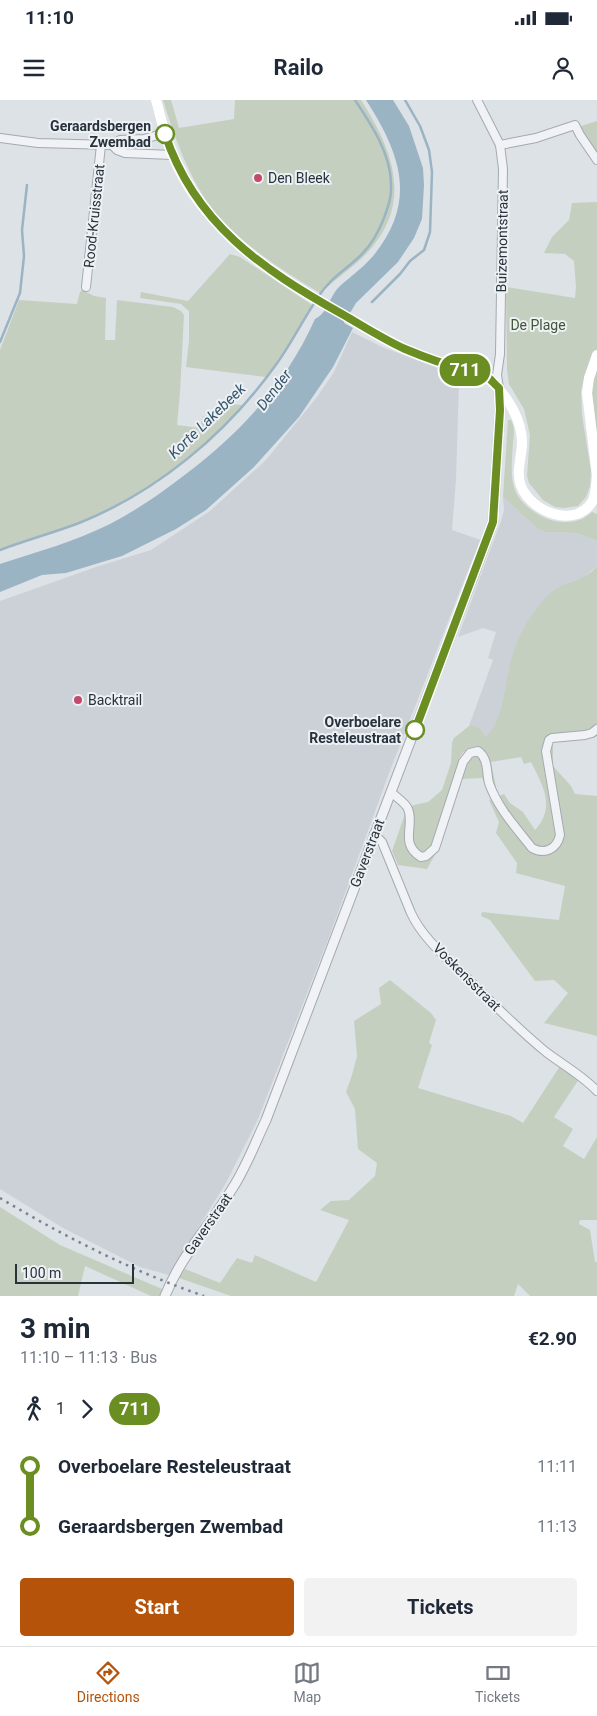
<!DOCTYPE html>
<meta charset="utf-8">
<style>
body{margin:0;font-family:Roboto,sans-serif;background:#f2f2f3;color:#1f2937;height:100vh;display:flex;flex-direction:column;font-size:19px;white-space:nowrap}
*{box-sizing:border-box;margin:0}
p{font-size:16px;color:#747a83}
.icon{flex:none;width:28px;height:28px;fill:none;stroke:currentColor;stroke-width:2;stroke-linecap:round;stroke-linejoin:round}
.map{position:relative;height:1196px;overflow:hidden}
.side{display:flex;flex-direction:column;background:#fff;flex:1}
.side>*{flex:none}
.badge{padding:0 10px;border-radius:16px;font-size:18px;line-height:32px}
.scale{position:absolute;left:15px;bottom:12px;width:119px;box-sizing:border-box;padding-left:5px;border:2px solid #28323c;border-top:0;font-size:14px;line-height:18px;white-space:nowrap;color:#28323c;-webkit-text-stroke:4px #edf1f4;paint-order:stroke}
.map>.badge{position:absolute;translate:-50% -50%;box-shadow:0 0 0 2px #fff}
.legs{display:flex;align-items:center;gap:8px;height:55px;padding:0 20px;font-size:16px}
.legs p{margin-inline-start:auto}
.summary{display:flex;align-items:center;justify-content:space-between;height:85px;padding:0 20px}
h1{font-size:28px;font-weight:700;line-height:38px}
.button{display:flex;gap:10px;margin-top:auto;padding:10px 20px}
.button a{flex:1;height:58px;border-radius:5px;background:#b45309;color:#fff;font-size:20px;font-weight:700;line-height:58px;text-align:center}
.button a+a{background:#f2f2f3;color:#1f2937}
ul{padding:0 20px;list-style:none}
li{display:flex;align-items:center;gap:18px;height:60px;font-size:19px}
li i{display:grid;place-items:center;width:8px;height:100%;margin:0 6px;background:currentColor}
li i::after{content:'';width:12px;height:12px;margin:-6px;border:4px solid;border-radius:50%;background:#fff}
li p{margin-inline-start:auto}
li:first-child i{background:linear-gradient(#0000 50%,currentColor 0)}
li:last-child i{background:linear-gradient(currentColor 50%,#0000 0)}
.status{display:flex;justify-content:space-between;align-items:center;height:35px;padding:0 25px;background:#fff;direction:ltr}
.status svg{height:14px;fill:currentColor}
header{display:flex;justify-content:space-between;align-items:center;height:65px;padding:0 20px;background:#fff;font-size:22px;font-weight:700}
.dock{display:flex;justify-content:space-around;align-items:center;height:70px;border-top:1px solid #e0e1e3;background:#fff;font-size:14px;color:#747a83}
.dock a{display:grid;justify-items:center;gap:2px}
.dock .active{color:#b45309}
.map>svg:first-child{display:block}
.built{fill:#ccd1d8}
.green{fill:#c5cfbf}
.water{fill:#9ab4c4}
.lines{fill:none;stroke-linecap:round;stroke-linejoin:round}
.stream{stroke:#9ab4c4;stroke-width:2.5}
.minor-casing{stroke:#a3aab0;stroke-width:10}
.tertiary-casing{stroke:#a3aab0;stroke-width:11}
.minor{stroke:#f0f2f5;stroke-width:8}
.tertiary{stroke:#f0f2f5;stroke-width:9}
.secondary{stroke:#fff;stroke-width:10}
.rail{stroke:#78838f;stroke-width:2.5;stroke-dasharray:2.5 5;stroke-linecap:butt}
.line-1-casing{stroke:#fff;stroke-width:11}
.line-1{stroke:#6b8e23;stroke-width:8}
.stop-1-dot{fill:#fff;stroke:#6b8e23;stroke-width:2.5}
.poi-dot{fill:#c44a6b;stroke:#edf1f4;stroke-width:2}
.labels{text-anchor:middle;stroke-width:4;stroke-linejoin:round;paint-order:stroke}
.stop-label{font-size:14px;font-weight:bold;fill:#28323c;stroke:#edf1f4;text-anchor:end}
.poi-label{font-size:14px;fill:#28323c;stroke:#edf1f4;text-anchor:start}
.street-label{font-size:14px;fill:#28323c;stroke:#edf1f4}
.park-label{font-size:14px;fill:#405636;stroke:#edf1f4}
.water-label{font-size:15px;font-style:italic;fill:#35556d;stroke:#edf1f4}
</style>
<div class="status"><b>11:10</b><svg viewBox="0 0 49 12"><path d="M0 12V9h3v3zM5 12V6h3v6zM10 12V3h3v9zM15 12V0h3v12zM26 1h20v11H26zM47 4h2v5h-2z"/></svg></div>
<header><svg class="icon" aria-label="menu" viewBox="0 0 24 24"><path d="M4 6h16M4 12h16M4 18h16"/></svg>Railo<svg class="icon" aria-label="person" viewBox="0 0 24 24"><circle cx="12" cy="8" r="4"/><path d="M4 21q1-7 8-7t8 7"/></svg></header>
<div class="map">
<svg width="597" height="1196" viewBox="0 0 597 1196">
<rect width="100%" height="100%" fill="#dde2e6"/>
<g class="built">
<path d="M352,232L382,247L448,272L459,280L456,380L452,430L481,440L467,473L388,676L329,837L258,1019L226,1083L169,1175L140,1167L63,1128L0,1089V501L96,467L151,450L210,411L266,360L317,297L334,272Z"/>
<path d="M503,397L538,429L545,432L576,433L597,441V466L582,479L573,481L505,596L502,610L492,630L486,637L480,628L476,626H469L493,560L488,558L496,532L483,528L458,537L501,421L504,410Z"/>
</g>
<g class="green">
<path d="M163,0H171L179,28L234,19L235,0H361C393,50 414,103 367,153C353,168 335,179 320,193C285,172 250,150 222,120C193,90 175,39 163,0Z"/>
<path d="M597,21V53C591,45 582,36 581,26Z"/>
<path d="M597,102V332L592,293L593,274H585L581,291L582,315L591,371L590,386L586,397L578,406L564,408L555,407L543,400L529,383L527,376L530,335L524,309L509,284L507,269L506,187L575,198L576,187L574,161L565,154L544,153L552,137L569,120L572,103Z"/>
<path d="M230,154L240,157L312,205L294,238L266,277L186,267L189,241V211L181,204L140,198L141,192L188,201Z"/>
<path d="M84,188L86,192L94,196L106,198L105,240H115L117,200L173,207L181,211L184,215L180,292L177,325L200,328L203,316L217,318L225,304L243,305C201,357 141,397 80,422C54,433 26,440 0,450V250L19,200L77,204L80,192Z"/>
<path d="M508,320H511C515,327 514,335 513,342C511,377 507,397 541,416C551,422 568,424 579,420C584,419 588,415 592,412L597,414V441L576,433L545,432L538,429L503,397Z"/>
<path d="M597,466V624C580,640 551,623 543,645L553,646V666L571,686L575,694L597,696V936L544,923L568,893L554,880L535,881L490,820L481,816L482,812L559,820L565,786L516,773L517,763L496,733L499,722L489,700L504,694L510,703L523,712L535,730C556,707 543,686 531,662L524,664L521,657L491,662L496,687L487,688L482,678L462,679L471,656L464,651L460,657L436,740V753L427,769L398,765L392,751L406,711L414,705L428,702L442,690L451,663L452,643L454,638L469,626H476L480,628L486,637C503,618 504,593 509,569C512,552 520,534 529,519C536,510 544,497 554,490C569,480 585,481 597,466Z"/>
<path d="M390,880L431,913L436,920L429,943L432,945L418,988L511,1016L523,1023L560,966L579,979L554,1017L573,1029L563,1046L584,1059L597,1037V1120H580L579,1124L590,1130L595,1162H597V1196H530L518,1184L514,1196H231L179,1178L185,1169L220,1183L237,1158L252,1163L255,1155L316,1182L349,1120L320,1110L331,1101L349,1100L375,1076L377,1063L358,1049L355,1009L346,992L352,975L357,956L354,921L381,904L379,888Z"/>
<path d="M0,1107L60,1145L162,1189L160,1196H151L85,1166L78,1196H0Z"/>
</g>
<path class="water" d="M366,0H393L409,26L423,68L424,85L422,119L414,138L398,162L356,203L344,223L353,228L333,267L299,317L254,367L206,410L176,429L122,456L66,473L42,475L0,492V464C37,452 76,441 110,424C133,412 154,398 174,383C235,339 284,288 315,219C329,212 329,196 340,186C351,176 364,167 374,155C418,100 400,53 366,0Z"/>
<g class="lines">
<g class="stream">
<path d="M318,197C331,177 346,170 362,154C372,144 379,131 384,118C388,107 392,96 391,84C391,54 371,24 355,0"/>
<path d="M372,202L400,174L410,161L424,150L430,132L432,72L429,50L420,26L405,0"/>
<path d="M0,242L20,193L24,156L22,130L27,85"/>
<path d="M0,450C26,440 53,433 79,423C157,392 226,334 275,266C290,246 301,223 315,202"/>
</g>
<defs>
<g id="minor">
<path d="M477,0L500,45L503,69L500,254L497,275L499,288"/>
<path d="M0,38L38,43L112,45L120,40L144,39L165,33"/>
<path d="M112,45L117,50L125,53L172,55"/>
<path d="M500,45L536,38L575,25L580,35L597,60"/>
<path d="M86,187L101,45"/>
<path d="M391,692C396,697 406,703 408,709C415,725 399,744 421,757L426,756L435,748L463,662L470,653L478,651C489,659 486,672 489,683C497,707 517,729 532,748C545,755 557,749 560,735L546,651L549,640L552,638L585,635L592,633L597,629"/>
<path d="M374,734L382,742L411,813C423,839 448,859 468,879C493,904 518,929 546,952C563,965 582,975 597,991"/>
</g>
<path id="tertiary" d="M165,1196C181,1156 210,1125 232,1089C246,1068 255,1043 266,1020L474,474L493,422L500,309L499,288"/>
</defs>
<use href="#minor" class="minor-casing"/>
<use href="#tertiary" class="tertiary-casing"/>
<use href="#minor" class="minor"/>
<use href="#tertiary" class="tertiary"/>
<g class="secondary">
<path d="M156,0C161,18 165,37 172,54C201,127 267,171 332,208C354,221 375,235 398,246C418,256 440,263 462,269C472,272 482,273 490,280C507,295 523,321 522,345C521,358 516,374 521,386C531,412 575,429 592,402C596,396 596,384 597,376"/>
<path d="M597,255L589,278L587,293L597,376"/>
</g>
<path class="rail" d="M0,1098C65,1137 132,1171 204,1196"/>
</g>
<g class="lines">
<defs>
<path id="line-1" d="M165,34C195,124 262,169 342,214C363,226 383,239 405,249C424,257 443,264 463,269C469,271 479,272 485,275C490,278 494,284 499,288L500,310L493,422L415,630"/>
</defs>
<use href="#line-1" class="line-1-casing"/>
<use href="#line-1" class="line-1"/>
</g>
<g class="stop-1-dot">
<circle cx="165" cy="34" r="9"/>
<circle cx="415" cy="630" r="9"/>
</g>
<g class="poi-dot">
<circle cx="258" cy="78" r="5"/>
<circle cx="78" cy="600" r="5"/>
</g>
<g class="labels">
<g class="stop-label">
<text x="151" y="31">Geraardsbergen<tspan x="151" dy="16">Zwembad</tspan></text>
<text x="401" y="627">Overboelare<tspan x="401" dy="16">Resteleustraat</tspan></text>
</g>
<g class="poi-label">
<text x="268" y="83">Den Bleek</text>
<text x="88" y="605">Backtrail</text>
</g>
<g class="street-label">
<text transform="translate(94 116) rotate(-84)" y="5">Rood-Kruisstraat</text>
<text transform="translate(502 141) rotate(-89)" y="5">Buizemontstraat</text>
<text transform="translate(367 753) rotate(-69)" y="5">Gaverstraat</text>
<text transform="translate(467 877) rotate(45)" y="5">Voskensstraat</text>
<text transform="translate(208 1124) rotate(-55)" y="5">Gaverstraat</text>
</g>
<g class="park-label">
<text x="538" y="230">De Plage</text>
</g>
<g class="water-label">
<text transform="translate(274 290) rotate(-52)" y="5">Dender</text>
<text transform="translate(207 321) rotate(-44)" y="5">Korte Lakebeek</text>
</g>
</g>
</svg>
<div class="scale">100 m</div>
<b class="badge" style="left:465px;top:270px;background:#6b8e23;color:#fff">711</b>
</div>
<section class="side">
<div class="summary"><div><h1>3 min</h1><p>11:10 – 11:13 · Bus</p></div><b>€2.90</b></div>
<div class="legs"><svg class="icon" aria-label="walk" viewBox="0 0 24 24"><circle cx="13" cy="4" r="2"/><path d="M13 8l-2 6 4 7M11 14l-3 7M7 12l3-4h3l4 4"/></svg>1<svg class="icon" aria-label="forward" viewBox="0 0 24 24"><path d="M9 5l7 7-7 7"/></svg><b class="badge" style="background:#6b8e23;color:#fff">711</b></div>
<ul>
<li><i style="color:#6b8e23"></i><b>Overboelare Resteleustraat</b><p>11:11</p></li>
<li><i style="color:#6b8e23"></i><b>Geraardsbergen Zwembad</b><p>11:13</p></li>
</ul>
<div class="button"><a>Start</a><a>Tickets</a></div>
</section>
<nav class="dock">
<a class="active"><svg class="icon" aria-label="directions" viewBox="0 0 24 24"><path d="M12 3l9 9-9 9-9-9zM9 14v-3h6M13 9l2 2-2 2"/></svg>Directions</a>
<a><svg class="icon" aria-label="map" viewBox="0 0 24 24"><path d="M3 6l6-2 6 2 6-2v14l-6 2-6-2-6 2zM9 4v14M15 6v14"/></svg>Map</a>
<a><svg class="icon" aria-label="tickets" viewBox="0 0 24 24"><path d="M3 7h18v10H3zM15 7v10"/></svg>Tickets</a>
</nav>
